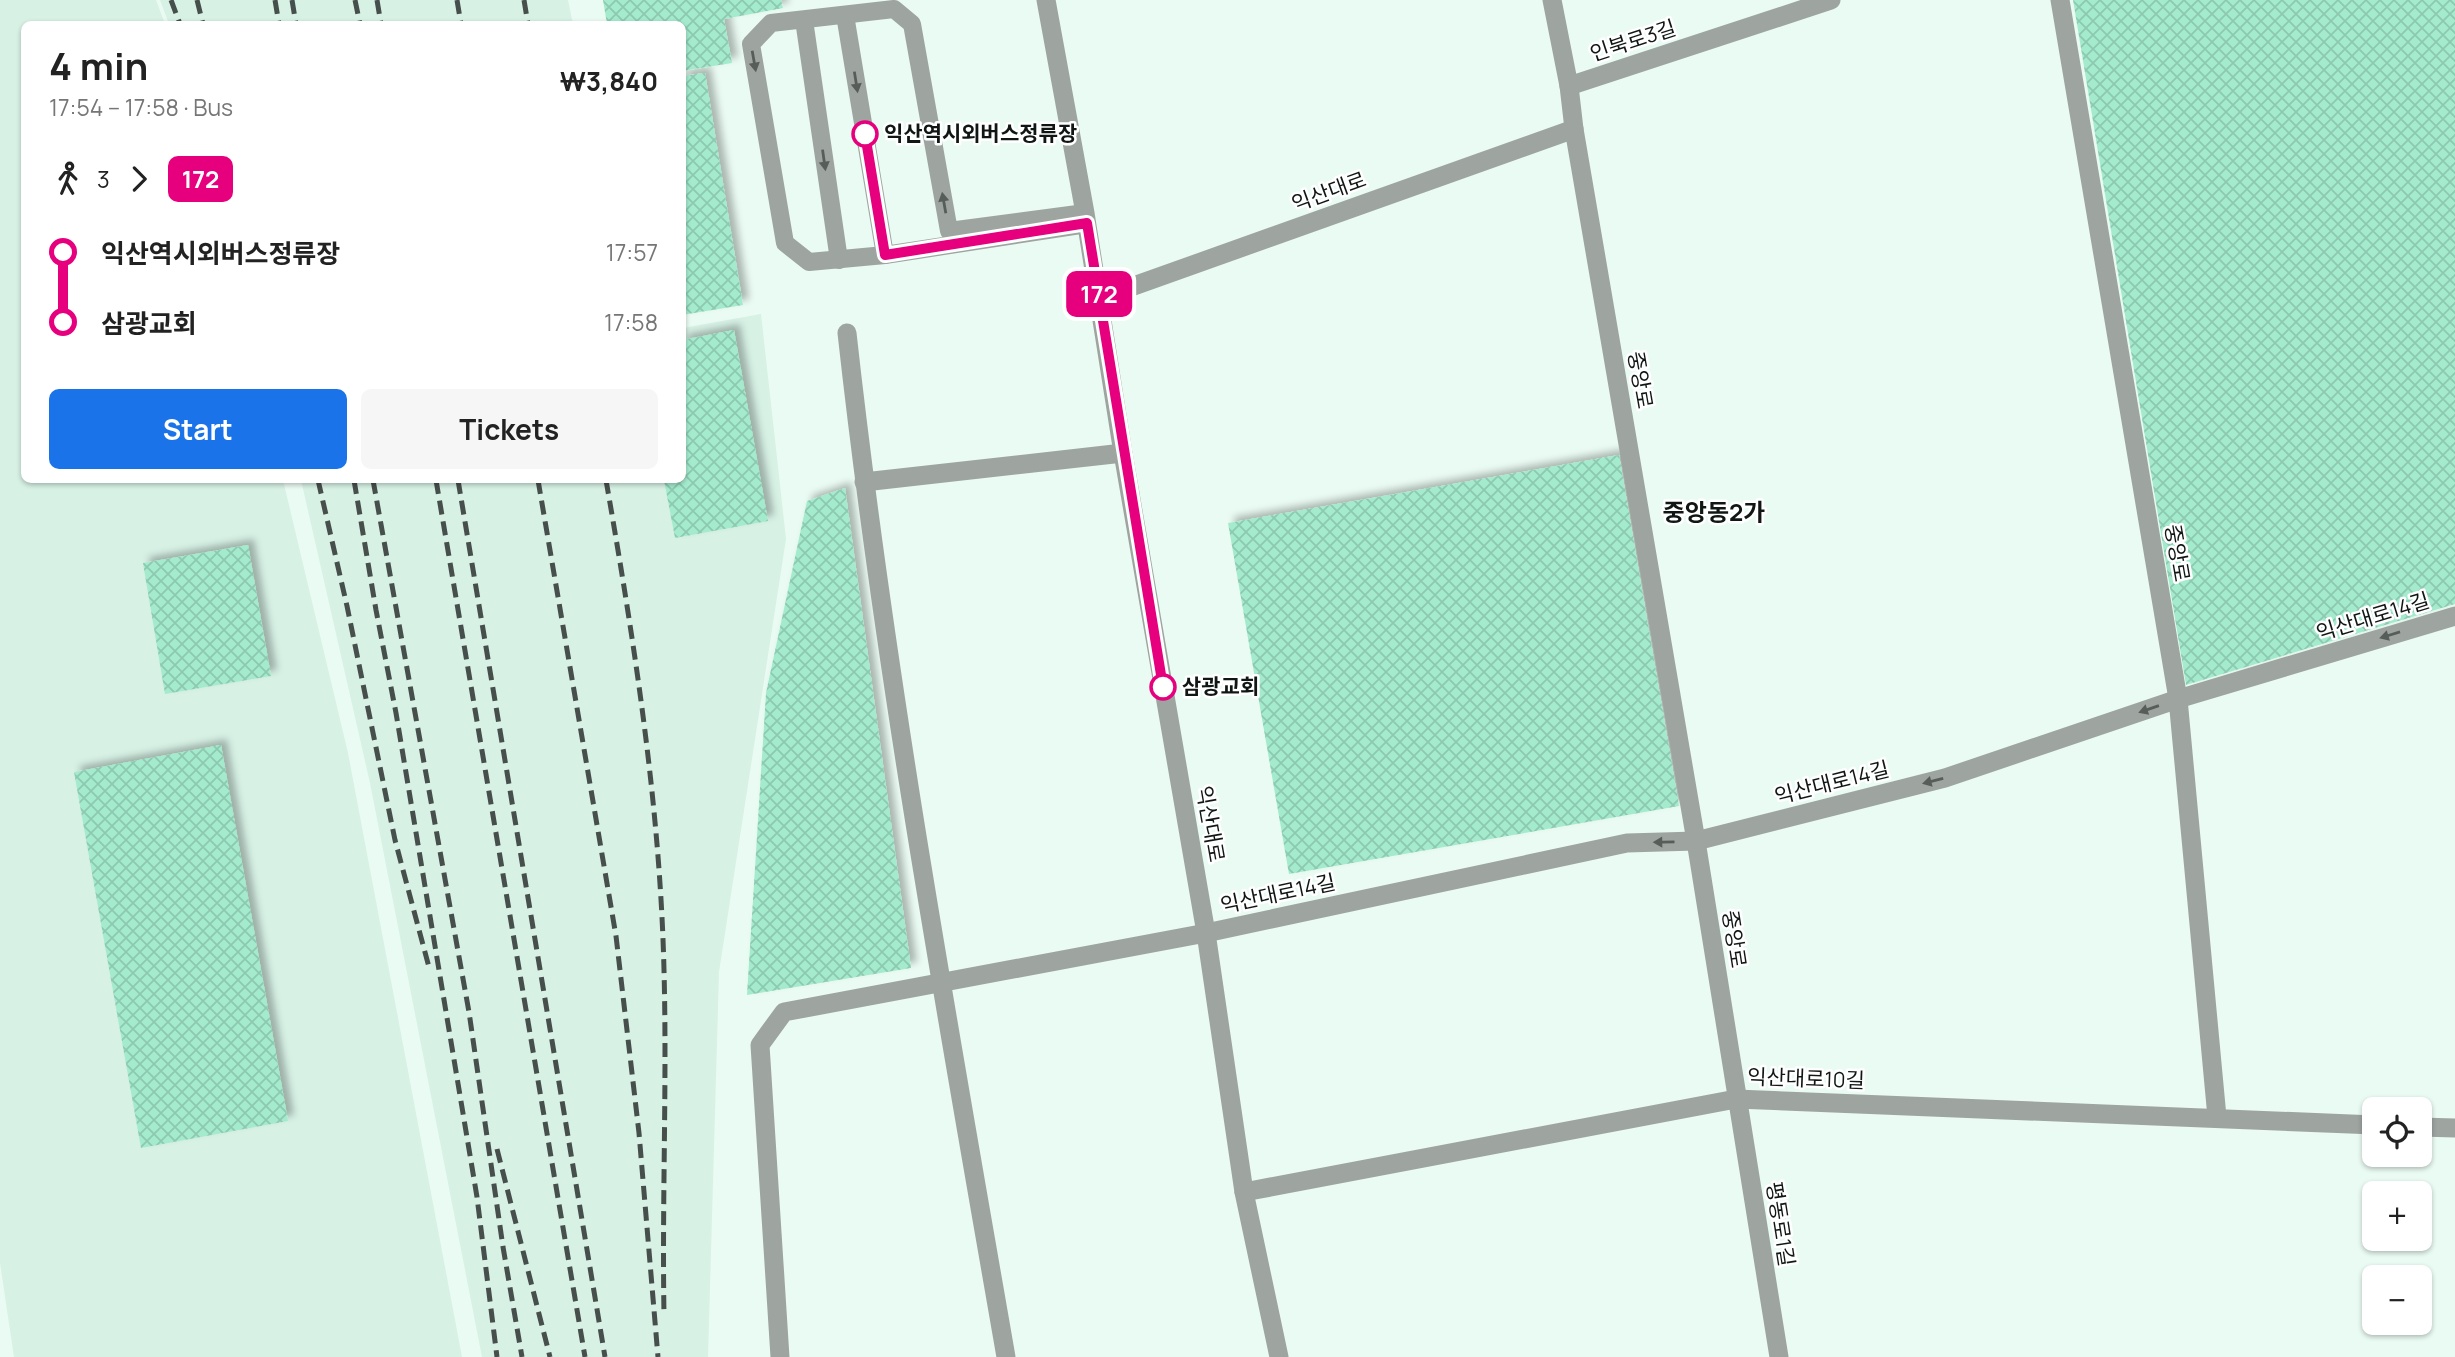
<!DOCTYPE html>
<meta charset="utf-8">
<style>
body{margin:0;font-family:Manrope,"Noto Sans KR",sans-serif;background:#f6f6f6;color:#222;height:100vh;display:flex;flex-direction:column;font-size:26px;white-space:nowrap}
*{box-sizing:border-box;margin:0}
p{font-size:23px;color:#767676}
.icon{flex:none;width:38px;height:38px;fill:none;stroke:currentColor;stroke-width:2;stroke-linecap:round;stroke-linejoin:round}
.map{position:relative;flex:1;overflow:hidden}
.drawer{position:absolute;left:21px;top:21px;width:665px;height:462px;display:flex;flex-direction:column;background:#fff;border-radius:10px;box-shadow:0 2px 5px #0004}
.drawer>*{flex:none}
.badge{padding:0 14px;border-radius:10px;font-size:24px;line-height:46px}
.controls{position:absolute;left:2362px;top:1097px;display:grid;gap:14px}
.controls a{display:grid;place-items:center;width:70px;height:70px;border-radius:10px;background:#fff;box-shadow:0 2px 5px #0004;font-size:35px}
.map>.badge{position:absolute;translate:-50% -50%;box-shadow:0 0 0 4px #fff}
.legs{display:flex;align-items:center;gap:10px;height:77px;padding:0 28px;font-size:23px}
.legs p{margin-inline-start:auto}
.head{display:flex;align-items:center;justify-content:space-between;height:119px;padding:0 28px}
h1{font-size:38px;font-weight:700;line-height:52px}
.primary-button{display:flex;gap:14px;margin-top:auto;padding:14px 28px}
.primary-button a{flex:1;height:80px;border-radius:10px;background:#1a73e8;color:#fff;font-size:28px;font-weight:700;line-height:80px;text-align:center}
.primary-button a+a{background:#f6f6f6;color:#222}
ul{padding:0 28px;list-style:none}
li{display:flex;align-items:center;gap:24px;height:70px;font-size:26px}
li i{display:grid;place-items:center;width:10px;height:100%;margin:0 9px;background:currentColor}
li i::after{content:'';width:18px;height:18px;margin:-9px;border:5px solid;border-radius:50%;background:#fff}
li p{margin-inline-start:auto}
li:first-child i{background:linear-gradient(#0000 50%,currentColor 0)}
li:last-child i{background:linear-gradient(currentColor 50%,#0000 0)}
.map>svg:first-child{display:block}
.built{fill:#d7f1e5}
.building{fill:url(#building-cross-hatch);filter:url(#shadow)}
.lines{fill:none;stroke-linecap:round;stroke-linejoin:round}
.service{stroke:#9ea5a1;stroke-width:18}
.minor{stroke:#9ea5a1;stroke-width:19}
.tertiary{stroke:#9ea5a1;stroke-width:19}
.rail{stroke:#474f4c;stroke-width:5;stroke-dasharray:14 7;stroke-linecap:butt}
.oneway{fill:#575e5a}
.line-1-casing{stroke:#fff;stroke-width:16}
.line-1{stroke:#e6007e;stroke-width:10}
.stop-1-dot{fill:#fff;stroke:#e6007e;stroke-width:3.5}
.labels{text-anchor:middle;stroke-width:5;stroke-linejoin:round;paint-order:stroke}
.street-label{font-size:21px;fill:#101614;stroke:#fff}
.stop-label{font-size:21px;font-weight:bold;fill:#101614;stroke:#fff;text-anchor:start}
.quarter-label{font-size:24px;font-weight:bold;fill:#101614;stroke:#fff}
</style>
<div class="map">
<svg width="2455" height="1357" viewBox="0 0 2455 1357">
<defs>
<pattern id="building-cross-hatch" width="8" height="8" patternUnits="userSpaceOnUse" patternTransform="scale(1.75)"><rect width="8" height="8" fill="#a4ebce"/><path d="M0 0l8 8M0 8l8-8" fill="none" stroke="#8cc9b0"/></pattern>
<filter id="shadow"><feDropShadow dx="6" dy="-6" stdDeviation="3.5" flood-color="#0004"/></filter>
</defs>
<rect width="100%" height="100%" fill="#eafbf3"/>
<g class="built">
<path d="M0,0H156L165,24H24V480H283L348,753L462,1357H14L0,1263Z"/>
<path d="M160,0H568L573,24H169Z"/>
<path d="M761,314L786,539L719,972L708,1357H482L370,783L301,480H682L683,328Z"/>
</g>
<g class="building">
<path d="M603,0H781L783,8L724,19L732,63L682,71V24H607Z"/>
<path d="M2073,0H2455V604L2186,685Z"/>
<path d="M705,73L743,305L682,315V76Z"/>
<path d="M734,330L768,521L675,538L664,480H682V340Z"/>
<path d="M1619,455L1679,806L1289,874L1228,523Z"/>
<path d="M845,488L911,968L747,995L766,693L807,501Z"/>
<path d="M248,545L271,676L165,694L143,563Z"/>
<path d="M221,745L288,1121L141,1148L74,772Z"/>
</g>
<g class="lines">
<g class="service">
<path d="M845,15L885,255"/>
<path d="M804,20L839,260"/>
<path d="M1085,213L949,231L912,24L894,9L771,23L751,44L785,243L809,262L885,255L1087,224"/>
</g>
<g class="minor">
<path d="M1552,0L1569,86L1574,129L1696,841L1779,1357"/>
<path d="M2060,0L2178,699L2217,1117"/>
<path d="M1569,86L1831,0"/>
<path d="M1100,298L1574,129"/>
<path d="M847,333C885,676 947,1017 1006,1357"/>
<path d="M864,482L1123,453"/>
<path d="M2420,1127L2455,1128"/>
<path d="M1244,1192L1736,1099L2375,1125"/>
<path d="M780,1357L760,1045L784,1012L1206,933L1627,843L1696,841L1945,778L2178,699L2455,616"/>
</g>
<path class="tertiary" d="M1046,0L1085,213L1123,453L1206,933L1244,1192L1279,1357"/>
<g class="rail">
<path d="M171,0L180,24"/>
<path d="M197,0L203,24"/>
<path d="M275,0L279,24"/>
<path d="M292,0L296,24"/>
<path d="M355,0L360,24"/>
<path d="M377,0L381,24"/>
<path d="M457,0L461,24"/>
<path d="M524,0L528,24"/>
<path d="M318,480L347,606L395,840L430,971"/>
<path d="M354,480L376,610L396,713L477,1197L497,1357"/>
<path d="M373,480L469,1012L503,1247L522,1357"/>
<path d="M436,480L585,1357"/>
<path d="M458,480L605,1357"/>
<path d="M538,480L616,936L639,1133L658,1357"/>
<path d="M606,480C634,641 660,805 664,970C667,1085 662,1200 664,1315"/>
<path d="M497,1149L550,1357"/>
</g>
</g>
<defs><path id="oneway-solid" d="M-6-.8H1V-3.2L6.5 0L1 3.2V.8H-6Z" transform="scale(1.75)"/></defs>
<g class="oneway">
<use href="#oneway-solid" transform="translate(754 61) rotate(80)"/>
<use href="#oneway-solid" transform="translate(856 82) rotate(81)"/>
<use href="#oneway-solid" transform="translate(824 160) rotate(82)"/>
<use href="#oneway-solid" transform="translate(944 203) rotate(-100)"/>
<use href="#oneway-solid" transform="translate(2390 635) rotate(163)"/>
<use href="#oneway-solid" transform="translate(2149 709) rotate(161)"/>
<use href="#oneway-solid" transform="translate(1933 781) rotate(166)"/>
<use href="#oneway-solid" transform="translate(1664 842) rotate(179)"/>
</g>
<g class="lines">
<defs>
<path id="line-1" d="M865,134L885,255L1087,223L1163,687"/>
</defs>
<use href="#line-1" class="line-1-casing"/>
<use href="#line-1" class="line-1"/>
</g>
<g class="stop-1-dot">
<circle cx="865" cy="134" r="12"/>
<circle cx="1163" cy="687" r="12"/>
</g>
<g class="labels">
<g class="street-label">
<text transform="translate(1633 41) rotate(-18)" y="7">인북로3길</text>
<text transform="translate(1329 192) rotate(-20)" y="7">익산대로</text>
<text transform="translate(1640 380) rotate(80)" y="7">중앙로</text>
<text transform="translate(2177 553) rotate(80)" y="7">중앙로</text>
<text transform="translate(2373 617) rotate(-17)" y="7">익산대로14길</text>
<text transform="translate(1832 783) rotate(-14)" y="7">익산대로14길</text>
<text transform="translate(1210 824) rotate(80)" y="7">익산대로</text>
<text transform="translate(1278 894) rotate(-12)" y="7">익산대로14길</text>
<text transform="translate(1734 939) rotate(81)" y="7">중앙로</text>
<text transform="translate(1806 1079) rotate(2)" y="7">익산대로10길</text>
<text transform="translate(1780 1224) rotate(81)" y="7">평동로1길</text>
</g>
<g class="stop-label">
<text x="884" y="141">익산역시외버스정류장</text>
<text x="1182" y="694">삼광교회</text>
</g>
<g class="quarter-label">
<text x="1714" y="521">중앙동2가</text>
</g>
</g>
</svg>
<div class="controls">
<a><svg class="icon" aria-label="locate" viewBox="0 0 24 24"><circle cx="12" cy="12" r="6"/><path d="M12 2v4M12 18v4M2 12h4M18 12h4"/></svg></a>
<a>+</a>
<a>−</a>
</div>
<b class="badge" style="left:1099px;top:294px;background:#e6007e;color:#fff">172</b>
<section class="drawer">
<div class="head"><div><h1>4 min</h1><p>17:54 – 17:58 · Bus</p></div><b>₩3,840</b></div>
<div class="legs"><svg class="icon" aria-label="walk" viewBox="0 0 24 24"><circle cx="13" cy="4" r="2"/><path d="M13 8l-2 6 4 7M11 14l-3 7M7 12l3-4h3l4 4"/></svg>3<svg class="icon" aria-label="forward" viewBox="0 0 24 24"><path d="M9 5l7 7-7 7"/></svg><b class="badge" style="background:#e6007e;color:#fff">172</b></div>
<ul>
<li><i style="color:#e6007e"></i><b>익산역시외버스정류장</b><p>17:57</p></li>
<li><i style="color:#e6007e"></i><b>삼광교회</b><p>17:58</p></li>
</ul>
<div class="primary-button"><a>Start</a><a>Tickets</a></div>
</section>
</div>
